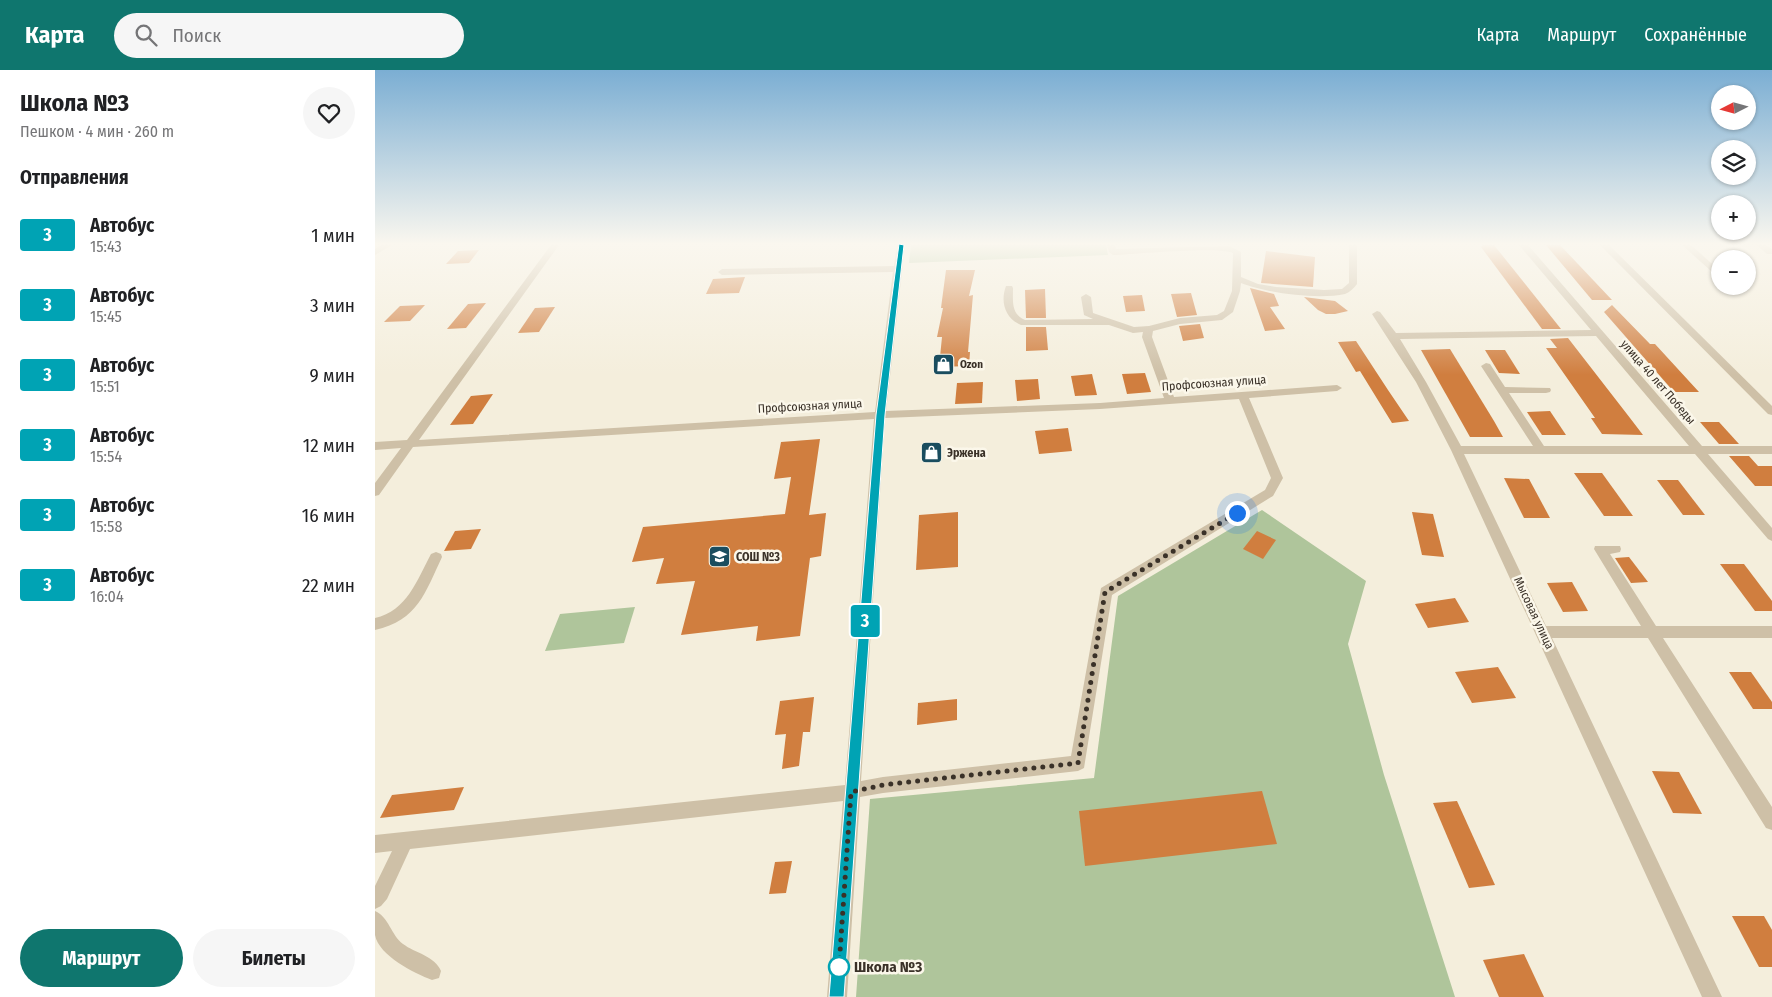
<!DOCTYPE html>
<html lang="ru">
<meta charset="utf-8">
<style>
body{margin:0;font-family:"Fira Sans Condensed",sans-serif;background:#f6f6f6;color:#202124;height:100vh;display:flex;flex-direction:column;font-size:19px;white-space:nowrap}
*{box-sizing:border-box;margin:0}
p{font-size:16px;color:#757577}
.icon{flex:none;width:28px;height:28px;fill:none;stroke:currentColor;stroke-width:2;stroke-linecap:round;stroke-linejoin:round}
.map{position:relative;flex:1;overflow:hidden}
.sheet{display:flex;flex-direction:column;background:#fff;width:375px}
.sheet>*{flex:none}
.badge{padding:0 10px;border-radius:4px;font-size:18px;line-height:32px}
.needle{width:32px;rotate:264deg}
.controls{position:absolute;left:1336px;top:15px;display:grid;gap:10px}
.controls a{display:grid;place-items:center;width:45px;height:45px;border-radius:50%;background:#fff;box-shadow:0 1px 4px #0004;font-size:25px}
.you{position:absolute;width:25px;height:25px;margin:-12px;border:4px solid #fff;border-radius:50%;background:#1a73e8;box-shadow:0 0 0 8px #1a73e833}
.map>.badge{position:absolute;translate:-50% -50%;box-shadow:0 0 0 2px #fff}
h2{padding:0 20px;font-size:19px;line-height:45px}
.round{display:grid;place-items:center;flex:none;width:52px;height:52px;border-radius:26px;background:#f6f6f6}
.headline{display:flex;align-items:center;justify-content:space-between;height:85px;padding:0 20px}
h1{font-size:24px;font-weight:700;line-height:38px}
.button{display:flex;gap:10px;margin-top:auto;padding:10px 20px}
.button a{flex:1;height:58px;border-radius:30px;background:#0f766e;color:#fff;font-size:20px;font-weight:700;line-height:58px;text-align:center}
.button a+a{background:#f6f6f6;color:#202124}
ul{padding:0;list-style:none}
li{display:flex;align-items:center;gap:15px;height:70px;padding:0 20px}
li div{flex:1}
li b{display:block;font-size:19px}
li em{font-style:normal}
li .badge{min-width:55px;font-weight:700;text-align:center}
header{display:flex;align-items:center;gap:30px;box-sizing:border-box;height:70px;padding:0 25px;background:#0f766e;color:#fff}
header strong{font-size:24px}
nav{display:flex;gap:28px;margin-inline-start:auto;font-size:18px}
.search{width:350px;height:45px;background:#f6f6f6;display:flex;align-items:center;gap:12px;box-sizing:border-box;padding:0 18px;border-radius:28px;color:#757577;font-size:19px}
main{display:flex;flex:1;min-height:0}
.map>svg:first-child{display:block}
.green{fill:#afc59b}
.building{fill:#d07e3f}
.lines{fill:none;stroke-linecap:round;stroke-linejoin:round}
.minor{fill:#cec0a7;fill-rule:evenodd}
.line{fill:#00a3b4;stroke:#fff}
.walk{stroke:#3a3128;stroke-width:5;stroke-dasharray:0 9}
.stop-dot{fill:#fff;stroke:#00a3b4;stroke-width:2.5}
.labels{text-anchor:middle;stroke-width:5;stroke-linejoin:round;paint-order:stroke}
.far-poi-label{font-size:11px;font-weight:bold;fill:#3a3128;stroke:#fbf7ea;text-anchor:start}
.street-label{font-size:12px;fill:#3a3128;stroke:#fbf7ea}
.poi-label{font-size:12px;font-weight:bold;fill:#3a3128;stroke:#fbf7ea;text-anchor:start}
.near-stop-label{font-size:15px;font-weight:bold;fill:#3a3128;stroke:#fbf7ea;text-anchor:start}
</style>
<header>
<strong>Карта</strong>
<div class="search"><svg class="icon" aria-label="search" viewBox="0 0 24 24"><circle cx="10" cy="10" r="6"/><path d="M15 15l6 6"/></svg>Поиск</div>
<nav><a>Карта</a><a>Маршрут</a><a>Сохранённые</a></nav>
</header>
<main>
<section class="sheet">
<div class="headline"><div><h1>Школа №3</h1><p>Пешком · 4 мин · 260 m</p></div><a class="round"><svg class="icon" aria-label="heart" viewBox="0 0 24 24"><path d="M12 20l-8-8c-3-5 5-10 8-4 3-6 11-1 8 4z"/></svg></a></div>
<h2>Отправления</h2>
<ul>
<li><span class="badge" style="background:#00a3b4;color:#fff">3</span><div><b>Автобус</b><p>15:43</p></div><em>1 мин</em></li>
<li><span class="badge" style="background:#00a3b4;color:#fff">3</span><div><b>Автобус</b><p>15:45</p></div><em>3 мин</em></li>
<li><span class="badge" style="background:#00a3b4;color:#fff">3</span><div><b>Автобус</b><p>15:51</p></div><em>9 мин</em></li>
<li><span class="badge" style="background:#00a3b4;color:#fff">3</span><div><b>Автобус</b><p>15:54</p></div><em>12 мин</em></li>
<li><span class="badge" style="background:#00a3b4;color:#fff">3</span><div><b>Автобус</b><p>15:58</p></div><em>16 мин</em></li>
<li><span class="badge" style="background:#00a3b4;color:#fff">3</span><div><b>Автобус</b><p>16:04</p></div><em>22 мин</em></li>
</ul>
<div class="button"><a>Маршрут</a><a>Билеты</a></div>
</section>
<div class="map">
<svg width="1397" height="927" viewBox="0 0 1397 927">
<rect width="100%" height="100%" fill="#f4eedc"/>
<g class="green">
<path d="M536,175H731L733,185L534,193Z"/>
<path d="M887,440L991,511L973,574L1009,705L1080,927H481L495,729L719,708L743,526Z"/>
<path d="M260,537L249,573L170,581L185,544Z"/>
</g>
<g class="building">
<path d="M1108,175H1119L1186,259H1167L1106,177Z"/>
<path d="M1171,175H1185L1237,230H1217Z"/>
<path d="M104,180L94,193L71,194L83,181Z"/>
<path d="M891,181L940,187L938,217L886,213Z"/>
<path d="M571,200H600L594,226L598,225L593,282H595L594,296L564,297L567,267H562L568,238H566Z"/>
<path d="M370,207L364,223L331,224L338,209Z"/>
<path d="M875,218L899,224L904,236L895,237L910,259L890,261Z"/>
<path d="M670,219L671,248H651L650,220Z"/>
<path d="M816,223L822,245L802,247L796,224Z"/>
<path d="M767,225L770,241L751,242L748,226Z"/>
<path d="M929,227L960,231L973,241L960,244H951L943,240Z"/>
<path d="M111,233L91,258L72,259L93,234Z"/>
<path d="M50,235L35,251L9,252L25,236Z"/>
<path d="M1237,235L1275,274H1280L1324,322H1299L1229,242Z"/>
<path d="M180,237L164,262L143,263L160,238Z"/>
<path d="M825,254L829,268L808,271L804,256Z"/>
<path d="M651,257H671L673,280L651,281Z"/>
<path d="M1193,268L1255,348L1268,365L1227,364L1216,348H1220L1171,278H1182L1175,269Z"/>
<path d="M981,271L1013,320L1034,351L1017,353L985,301L981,302L963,272Z"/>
<path d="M1075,279L1119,351L1128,367H1095L1046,280Z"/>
<path d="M1110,280H1130L1145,304L1124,303Z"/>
<path d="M770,303L776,322L752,324L747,304Z"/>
<path d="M717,304L722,325L700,326L696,306Z"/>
<path d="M663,309L665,329L642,331L640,310Z"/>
<path d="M608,312L607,333L580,334L582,313Z"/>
<path d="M118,324L98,354L75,355L96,326Z"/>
<path d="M1175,341L1191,365H1167L1152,342Z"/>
<path d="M1325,352H1344L1364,374H1344Z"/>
<path d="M693,358L697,381L664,384L660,361Z"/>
<path d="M445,369L434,445L451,443L446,486L435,488L425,566L381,571L383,556L306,565L320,511L281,514L289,488L257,492L268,457L410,444L416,407L399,409L406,372Z"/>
<path d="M1354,386H1374L1383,396H1397V416H1380Z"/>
<path d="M1199,403H1227L1258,446H1229Z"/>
<path d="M1129,408L1154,409L1175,448H1149Z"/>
<path d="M1282,410H1303L1330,445H1308Z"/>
<path d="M583,442V497L541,500L544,445Z"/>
<path d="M1037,442L1058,444L1069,487L1047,485Z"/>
<path d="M106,459L96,479L69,481L80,461Z"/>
<path d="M882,461L901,470L888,489L868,479Z"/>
<path d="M1254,487L1273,512L1256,513L1240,488Z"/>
<path d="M1345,494H1369L1397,531V541H1380Z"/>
<path d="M1197,512L1213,541L1188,542L1172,513Z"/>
<path d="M1080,528L1094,552L1053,558L1040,534Z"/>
<path d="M1123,597L1141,628L1097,633L1080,602Z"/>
<path d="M1354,602H1376L1397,632V639H1378Z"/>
<path d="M439,627L435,662H428L424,696L407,699L411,664L400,665L405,631Z"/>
<path d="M582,629V650L542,655L543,633Z"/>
<path d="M1277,701L1304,702L1327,744L1298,743Z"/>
<path d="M89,717L79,740L5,748L17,725Z"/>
<path d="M887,721L902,774L710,796L704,741Z"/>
<path d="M1082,731L1120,815L1094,818L1058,733Z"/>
<path d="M417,791L411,823L394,824L400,792Z"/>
<path d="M1357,846H1389L1397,860V897H1384Z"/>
<path d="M1149,884L1169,927H1124L1108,890Z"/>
</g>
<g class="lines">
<g class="minor">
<path d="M6,175H17L0,185V179Z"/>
<path d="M176,175H184L44,370L500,342L518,202L347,205L343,202L347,199L519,196L522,175H530L511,341L725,333L789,328L767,267L768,262L758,263L734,255H646C630,248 625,232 631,216H637L638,218C638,232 636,244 650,250L718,249L709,245L706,227L711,224L716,227L718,243L759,257L774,256L805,248L842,245L849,241L857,221L858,183C843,176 760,184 738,185L734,182L732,175H740L741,179L854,176L866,182V207L883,214L901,217L949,220L967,219L974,213V175H982V214C979,218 975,222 970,224C943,230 891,223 866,213L865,221L858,242L847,250L805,254L778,261L777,267L799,327L962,315L967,318L962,321L874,328L908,408L898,426L737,525L709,698L703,701L508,723L485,727L472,927H452L468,731L35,779L12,829L6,836L0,839V816L17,781L0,783V765L470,715L499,349L38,377L4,425L0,426V413L26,378L0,380V372L32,370ZM864,329L896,408L890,420L726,518L696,686L508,707L486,711L510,348L725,339Z"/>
<path d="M1144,175H1153L1327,376H1397V384H1333L1397,458V471L1393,469L1320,384H1089L1171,556H1266L1219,479L1220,476H1245L1246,479L1245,482L1235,484L1281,556H1397V568H1288L1397,737V760L1391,758L1273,568H1177L1347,927H1327L1076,380L1041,312L997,244L1002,241L1005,242L1021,263L1216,260ZM1221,266L1314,376H1169L1134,323H1171L1175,322L1176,320L1175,318L1130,317L1115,294L1111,293L1106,296L1158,376H1086L1051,312L1025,269Z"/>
<path d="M1225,175H1234L1397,336V345L1393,344Z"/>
<path d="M1307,175H1316L1345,201V209Z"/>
<path d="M1382,175H1391L1397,179V184H1392Z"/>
<path d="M61,482L66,484L67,487C50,523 43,550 0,560V548C32,541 42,510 56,484Z"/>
<path d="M0,841C14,847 16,865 28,874C40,883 60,886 66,901L64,908L57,910C39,903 4,886 0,865C0,857 0,848 0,841Z"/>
</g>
</g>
<linearGradient id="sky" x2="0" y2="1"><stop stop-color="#7baed3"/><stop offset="0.57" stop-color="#faf7ef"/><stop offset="1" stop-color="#faf7ef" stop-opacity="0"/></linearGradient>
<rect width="1397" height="305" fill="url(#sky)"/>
<path class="line" d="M524,174L529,175L510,345L469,927H454L501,345Z"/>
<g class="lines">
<path class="walk" d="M464,897L476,722L508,715L703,693L730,522L862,443"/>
</g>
<defs>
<symbol id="shop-square" viewBox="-11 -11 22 22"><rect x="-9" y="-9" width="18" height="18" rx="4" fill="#1a4d5f" stroke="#fbf7ea"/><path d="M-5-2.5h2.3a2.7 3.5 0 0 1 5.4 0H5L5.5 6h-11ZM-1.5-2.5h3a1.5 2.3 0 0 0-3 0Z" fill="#fff"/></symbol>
<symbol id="school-square" viewBox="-11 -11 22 22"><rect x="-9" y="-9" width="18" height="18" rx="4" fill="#1a4d5f" stroke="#fbf7ea"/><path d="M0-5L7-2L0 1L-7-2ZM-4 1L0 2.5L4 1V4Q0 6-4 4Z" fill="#fff"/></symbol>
</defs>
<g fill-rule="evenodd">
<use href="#shop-square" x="556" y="282" width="25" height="25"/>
<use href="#shop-square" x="544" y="370" width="25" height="25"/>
<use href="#school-square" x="332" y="474" width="25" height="25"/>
</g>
<circle class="stop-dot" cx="464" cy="897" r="10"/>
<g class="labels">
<g class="far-poi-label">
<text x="585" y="298">Ozon</text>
</g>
<g class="street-label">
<text transform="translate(1283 312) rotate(49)" y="4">улица 40 лет Победы</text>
<text transform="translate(839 313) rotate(-4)" y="4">Профсоюзная улица</text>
<text transform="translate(435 336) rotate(-3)" y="4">Профсоюзная улица</text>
<text transform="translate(1159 543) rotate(65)" y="4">Мысовая улица</text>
</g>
<g class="poi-label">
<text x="572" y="387">Эржена</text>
<text x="361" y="491">СОШ №3</text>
</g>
<g class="near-stop-label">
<text x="479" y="902">Школа №3</text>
</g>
</g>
</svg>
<div class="controls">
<a><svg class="needle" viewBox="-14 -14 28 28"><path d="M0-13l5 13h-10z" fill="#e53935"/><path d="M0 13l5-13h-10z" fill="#757577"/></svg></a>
<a><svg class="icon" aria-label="layers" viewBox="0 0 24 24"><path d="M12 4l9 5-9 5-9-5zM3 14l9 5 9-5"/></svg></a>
<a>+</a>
<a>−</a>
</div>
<div class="you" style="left:862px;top:443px"></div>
<b class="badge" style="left:490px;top:551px;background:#00a3b4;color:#fff">3</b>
</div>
</main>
